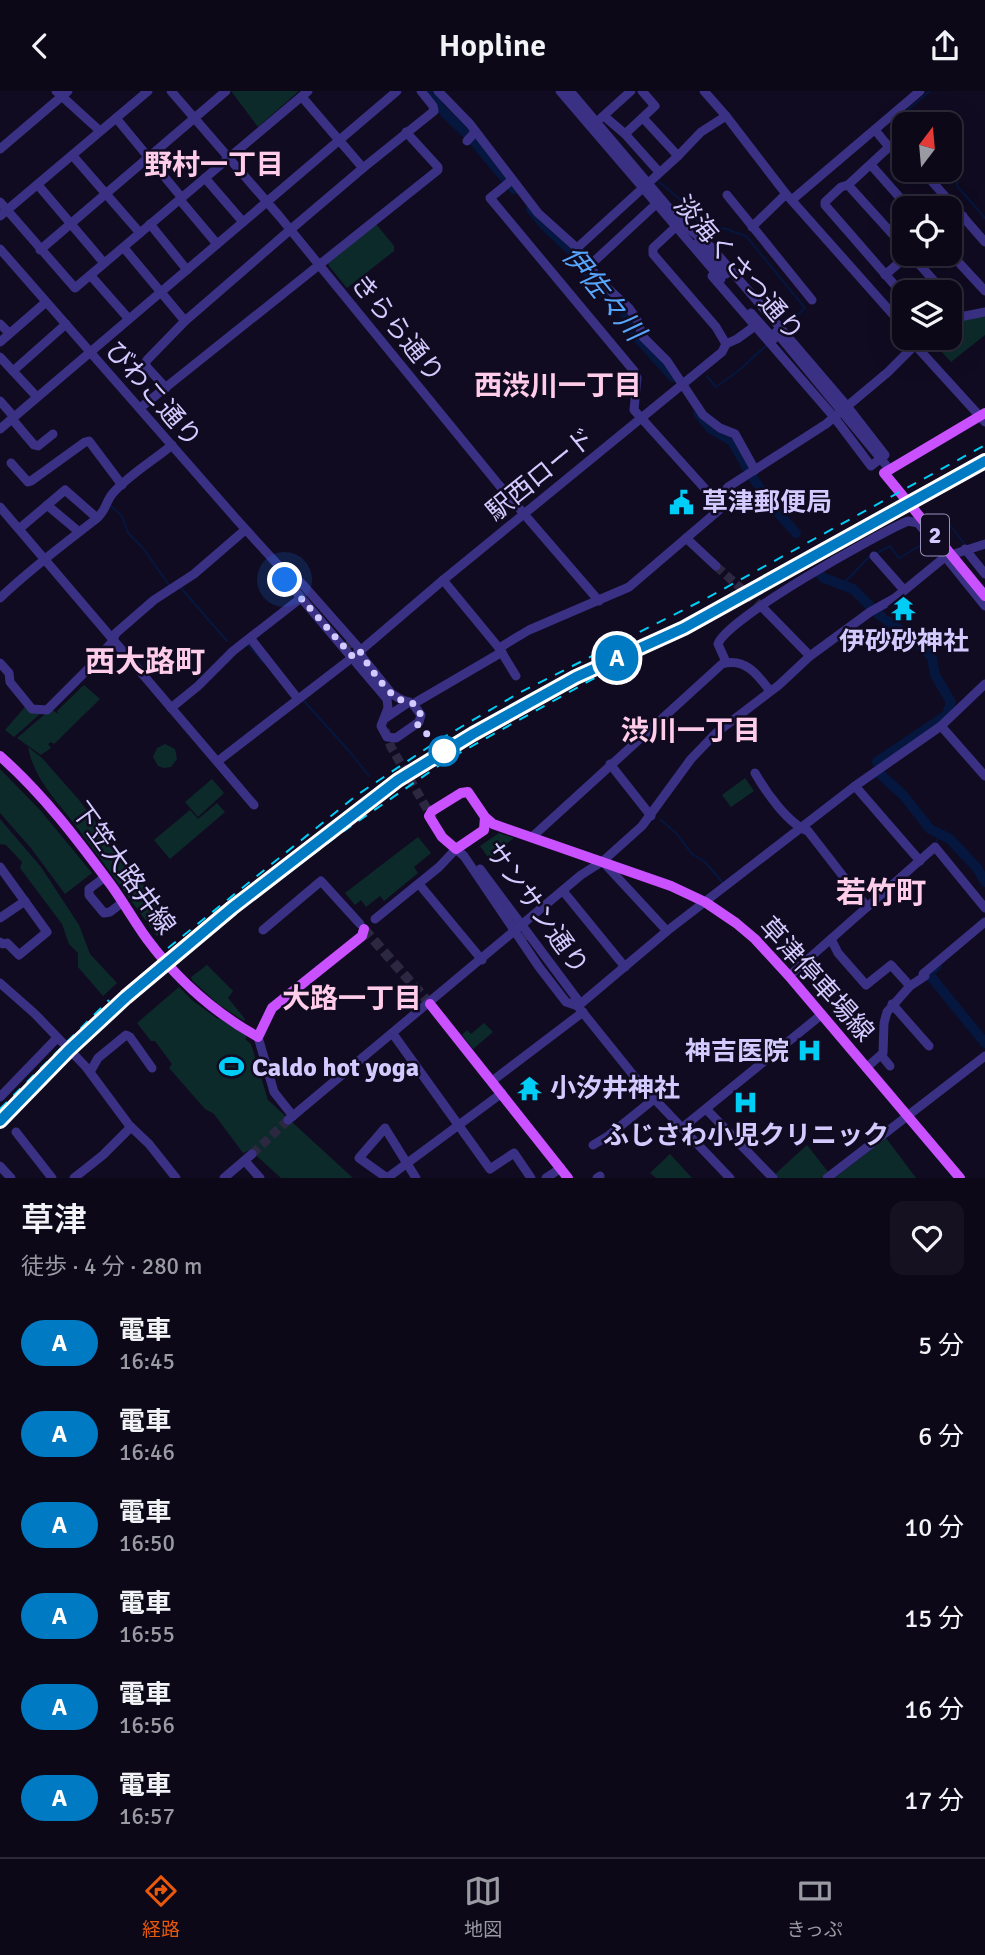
<!DOCTYPE html>
<html lang="ja">
<meta charset="utf-8">
<style>
body{margin:0;font-family:Signika,"Noto Sans JP",sans-serif;background:#151121;color:#f1f3f6;height:100vh;display:flex;flex-direction:column;font-size:26px;white-space:nowrap}
*{box-sizing:border-box;margin:0}
p{font-size:23px;color:#9a9aa2}
.icon{flex:none;width:38px;height:38px;fill:none;stroke:currentColor;stroke-width:2;stroke-linecap:round;stroke-linejoin:round}
.map{position:relative;height:1087px;overflow:hidden}
.side{display:flex;flex-direction:column;background:#0c0818;flex:1}
.side>*{flex:none}
.badge{padding:0 14px;border-radius:23px;font-size:24px;line-height:46px}
.needle{width:46px;rotate:16deg}
.controls{position:absolute;left:892px;top:21px;display:grid;gap:14px}
.controls a{display:grid;place-items:center;width:70px;height:70px;border-radius:14px;background:#0c0818;box-shadow:0 7px 28px #0002,0 0 0 2px #2c2937;font-size:35px}
.you{position:absolute;width:35px;height:35px;margin:-18px;border:5px solid #fff;border-radius:50%;background:#1a73e8;box-shadow:0 0 0 10px #1a73e833}
.map>.badge{position:absolute;translate:-50% -50%;box-shadow:0 0 0 4px #fff}
.round{display:grid;place-items:center;flex:none;width:74px;height:74px;border-radius:14px;background:#151121}
.overview{display:flex;align-items:center;justify-content:space-between;height:119px;padding:0 21px}
h1{font-size:33px;font-weight:600;line-height:52px}
ul{padding:0;list-style:none}
li{display:flex;align-items:center;gap:21px;height:91px;padding:0 21px}
li div{flex:1}
li b{display:block;font-size:26px}
li em{font-style:normal}
li .badge{min-width:77px;font-weight:700;text-align:center}
header{display:flex;justify-content:space-between;align-items:center;height:91px;padding:0 21px;background:#0c0818;font-size:32px;font-weight:600}
.dock{display:flex;justify-content:space-around;align-items:center;height:98px;border-top:2px solid #2c2937;background:#0c0818;font-size:19px;color:#9a9aa2}
.dock a{display:grid;justify-items:center;gap:4px}
.dock .current{color:#ea580c}
.map>svg:first-child{display:block}
.green{fill:#0d2a2b}
.lines{fill:none;stroke-linecap:round;stroke-linejoin:round}
.stream{stroke:#05163f;stroke-width:2}
.river{stroke:#05163f;stroke-width:10}
.minor-tunnel{stroke:#2d2841;stroke-width:9;stroke-dasharray:9 4.5;stroke-linecap:butt}
.major-tunnel{stroke:#2d2841;stroke-width:10;stroke-dasharray:10 5;stroke-linecap:butt}
.minor{stroke:#3a3184;stroke-width:9}
.major{stroke:#c951ff;stroke-width:10}
.rail{stroke:#00cdf5;stroke-width:2;stroke-dasharray:10 9;stroke-linecap:butt}
.line-casing{stroke:#fff;stroke-width:16}
.line{stroke:#007ac2;stroke-width:10}
.walk{stroke:#d3caff;stroke-width:7;stroke-dasharray:0 12.6}
.stop-dot{fill:#fff;stroke:#007ac2;stroke-width:3.5}
.labels{text-anchor:middle;stroke-width:5;stroke-linejoin:round;paint-order:stroke}
.shield{fill:#100b20;stroke:#9891bc;stroke-width:2}
.shield-label{font-size:24px;font-weight:bold;fill:#d3caff}
.street-label{font-size:26px;fill:#d3caff;stroke:#100b20}
.poi-label{font-size:26px;font-weight:bold;fill:#d3caff;stroke:#100b20;text-anchor:start}
.neighbourhood-label{font-size:28px;font-weight:bold;fill:#ffcce9;stroke:#100b20}
.water-label{font-size:28px;font-style:italic;fill:#58a7ff;stroke:#100b20}
.quarter-label{font-size:30px;font-weight:bold;fill:#ffcce9;stroke:#100b20}
</style>
<header><svg class="icon" aria-label="back" viewBox="0 0 24 24"><path d="M15 5l-7 7 7 7"/></svg>Hopline<svg class="icon" aria-label="share" viewBox="0 0 24 24"><path d="M12 15V3M7 8l5-5 5 5M5 13v7h14v-7"/></svg></header>
<div class="map">
<svg width="985" height="1087" viewBox="0 0 985 1087">
<rect width="100%" height="100%" fill="#100b20"/>
<g class="green">
<path d="M231,0H299L258,36Z"/>
<path d="M376,133L394,155V160L347,197L329,175L328,172Z"/>
<path d="M985,224V244L951,271L929,247H950V232Z"/>
<path d="M84,594L100,608L54,653L51,651L48,653L51,657L41,664L17,647L51,618L58,623L57,620Z"/>
<path d="M25,616L41,622L14,646L5,639Z"/>
<path d="M165,653L175,658L177,668L171,676L164,677L158,675L153,666L157,657Z"/>
<path d="M28,656L42,667L79,709L172,832L157,845C131,809 105,774 79,739C59,712 34,689 28,656Z"/>
<path d="M0,678L40,719L92,782L65,803L31,757L0,722Z"/>
<path d="M745,687L754,700L731,716L722,704Z"/>
<path d="M212,688L224,702L198,726L185,711Z"/>
<path d="M217,712L225,721L170,768L154,749L190,719L198,728Z"/>
<path d="M0,728L41,776L79,834L90,863L117,892L103,905L78,876V862L69,853L62,833L20,777L22,771L6,754L0,753Z"/>
<path d="M499,742L514,747L501,757L503,760L490,769L480,755Z"/>
<path d="M418,746L431,762L414,776L418,782L384,810L380,805L366,816L361,809L355,814L345,802Z"/>
<path d="M207,874L233,900L228,907L245,928L244,930L218,913L192,889L191,886Z"/>
<path d="M179,896L193,910L218,928L221,927L247,945L245,948L251,953L268,1009L353,1087H281L250,1059L243,1062L214,1023L205,1018L169,977L172,973L155,950H151L137,932Z"/>
<path d="M484,932L493,941L473,958L462,944L467,939L471,943Z"/>
<path d="M886,1047L916,1087H835Z"/>
<path d="M807,1054L829,1082L821,1087H775L773,1085Z"/>
<path d="M670,1063L692,1087H656L650,1082Z"/>
</g>
<g class="lines">
<g class="stream">
<path d="M908,33L901,25L930,0"/>
<path d="M947,79L957,90V95L985,127"/>
<path d="M659,91L681,109L689,124L699,131L708,146L723,137L746,145L805,217L783,237"/>
<path d="M707,285L716,296L737,281L767,254"/>
<path d="M111,415L122,425L128,442L143,457L169,494"/>
<path d="M947,435L949,433L964,452"/>
<path d="M875,463L890,455L899,467L925,452"/>
<path d="M842,494L870,465"/>
<path d="M181,497L227,550"/>
<path d="M248,554L263,571"/>
<path d="M304,610L349,660L369,685"/>
<path d="M661,729L676,742L692,763L705,771L723,792"/>
<path d="M936,752L940,742"/>
</g>
<g class="river">
<path d="M428,0L440,17L473,49L514,98"/>
<path d="M531,118L545,135L574,162L597,196L621,215L637,246L673,286"/>
<path d="M698,322L711,338L732,350L753,387L774,417L796,442"/>
<path d="M820,483L824,487L853,498L877,522L925,558L932,567L935,584L951,611L947,624L877,671L879,675"/>
<path d="M879,682L904,705L930,738L950,748L977,777L985,791"/>
<path d="M937,875L928,882L985,952"/>
</g>
<g class="minor-tunnel">
<path d="M716,475L763,517"/>
<path d="M346,550L360,568"/>
<path d="M385,639L391,656L433,728"/>
<path d="M506,820L530,853"/>
<path d="M252,1063L288,1029"/>
</g>
<path class="major-tunnel" d="M364,838L430,913"/>
<g class="minor">
<path d="M56,0L100,40"/>
<path d="M171,0L280,126L499,394L599,510"/>
<path d="M438,0L470,33L538,122L577,157L600,190L629,217L637,229L643,246L667,270L703,324L720,337L735,343L755,379"/>
<path d="M560,0L721,188"/>
<path d="M570,0L684,135"/>
<path d="M704,0L726,25L786,103L905,237"/>
<path d="M302,6L363,77"/>
<path d="M604,25L625,43L659,81"/>
<path d="M116,27L182,107"/>
<path d="M601,27L631,0"/>
<path d="M643,27L678,65"/>
<path d="M875,39L889,56L905,66"/>
<path d="M625,43L655,15L642,0"/>
<path d="M467,50L475,41"/>
<path d="M889,56L848,94L841,96L825,111V114L905,206"/>
<path d="M0,58L68,0"/>
<path d="M73,65L140,142"/>
<path d="M871,74L909,117"/>
<path d="M922,79L985,151"/>
<path d="M205,87L243,131"/>
<path d="M38,94L104,172"/>
<path d="M848,94L905,157"/>
<path d="M727,104L812,209"/>
<path d="M793,108L920,0"/>
<path d="M180,109L217,153"/>
<path d="M0,111L75,197L308,0"/>
<path d="M0,125L148,0"/>
<path d="M150,133L187,179"/>
<path d="M752,136L786,103"/>
<path d="M950,137L963,125"/>
<path d="M698,151L726,183"/>
<path d="M124,157L185,230"/>
<path d="M577,157L678,65L701,41L726,25"/>
<path d="M0,158L238,430L278,474L293,484L304,495L357,555L363,567L392,603L400,608L413,613"/>
<path d="M40,159L226,0"/>
<path d="M950,162L985,200"/>
<path d="M910,163L944,201"/>
<path d="M588,176L656,113"/>
<path d="M885,184L909,163"/>
<path d="M91,185L128,227"/>
<path d="M712,185L834,326L871,375L885,364L847,315L711,156L681,131L653,157V163L716,236L726,253"/>
<path d="M950,208L962,225"/>
<path d="M751,222L774,248"/>
<path d="M950,228L985,221"/>
<path d="M0,233L9,242"/>
<path d="M776,241L890,379"/>
<path d="M913,247L915,254L985,331"/>
<path d="M0,251L46,211"/>
<path d="M726,253L737,248L755,235"/>
<path d="M0,266L37,306"/>
<path d="M13,280L66,233"/>
<path d="M166,297L145,274L147,269L185,230L290,139L363,77L434,20L433,15L421,0"/>
<path d="M0,310L14,326"/>
<path d="M140,317L438,79V76L406,41"/>
<path d="M12,328L34,354L38,355L53,343"/>
<path d="M0,338L397,0"/>
<path d="M11,372L28,391L31,390L85,351L89,350L122,394"/>
<path d="M717,411L728,396L826,333L888,281L915,254"/>
<path d="M47,414L78,440"/>
<path d="M0,416L254,714"/>
<path d="M19,438L65,399L97,427"/>
<path d="M686,447L716,475"/>
<path d="M965,458L985,483"/>
<path d="M874,465L904,499"/>
<path d="M279,475L286,489L387,608L388,617L381,635L387,646L396,647L419,631L421,624L413,613"/>
<path d="M443,489L499,557L516,585"/>
<path d="M0,507C30,478 64,453 96,428C107,419 105,411 113,402C130,383 153,370 172,354"/>
<path d="M763,517L810,565"/>
<path d="M251,548L298,608"/>
<path d="M499,557L529,539L629,496L719,419L717,411L634,319L637,287L634,280L490,107L512,89"/>
<path d="M726,571L718,553C726,528 877,443 908,430L918,432L985,515"/>
<path d="M0,572L9,582L10,591L32,618L47,619L88,578L112,551L116,542L154,509L194,483L245,439"/>
<path d="M413,613L502,561"/>
<path d="M171,617L198,595L233,560L301,507"/>
<path d="M384,628L409,611"/>
<path d="M941,635L985,685"/>
<path d="M218,670L353,566L442,490L722,261L726,253"/>
<path d="M610,673L651,725"/>
<path d="M755,682C766,701 788,733 808,740L867,816"/>
<path d="M855,695L920,770"/>
<path d="M532,746L722,573C745,566 758,584 770,600"/>
<path d="M604,772L667,840"/>
<path d="M0,776L47,841L19,864L7,852L3,853L0,851"/>
<path d="M480,778L577,908L578,915"/>
<path d="M105,786L89,798V804L104,822L110,821L123,811"/>
<path d="M419,793L482,869"/>
<path d="M563,800L625,876"/>
<path d="M0,827L25,810"/>
<path d="M375,828L439,776L456,758L464,765L539,876L566,911L578,915"/>
<path d="M263,839L321,790L360,833"/>
<path d="M831,848L838,862L866,894L891,874L910,895"/>
<path d="M789,885L935,756L985,817"/>
<path d="M0,892L34,922L86,976L129,1034L149,1053L176,1087"/>
<path d="M576,913L642,995L730,1087"/>
<path d="M892,913L929,955"/>
<path d="M578,915L667,840L855,695L941,635L985,593"/>
<path d="M393,943L490,1078L514,1062L531,1087"/>
<path d="M258,946L274,1001L293,1025"/>
<path d="M881,964L890,975"/>
<path d="M866,977L883,962L884,932L887,921L910,895L925,885L923,883L985,831"/>
<path d="M90,981L98,967L126,944L130,946L152,977"/>
<path d="M492,990L583,921"/>
<path d="M0,1006L57,947"/>
<path d="M706,1018L773,1087"/>
<path d="M288,1029L581,784L603,770L642,735L691,668L716,642L779,594L810,565L870,521L895,507L945,466L985,453"/>
<path d="M682,1037L821,924"/>
<path d="M16,1041L52,1087"/>
<path d="M593,1054L608,1045L654,1008"/>
<path d="M245,1070L260,1087"/>
<path d="M0,1075L11,1087"/>
<path d="M74,1087L103,1064L131,1036"/>
<path d="M224,1087L252,1063"/>
<path d="M387,1087L502,1002"/>
<path d="M387,1087L359,1067L385,1037L416,1087"/>
<path d="M546,1087L561,1077"/>
<path d="M597,1087L600,1085"/>
<path d="M827,1087L985,965"/>
</g>
<g class="major">
<path d="M985,322L884,382L985,505"/>
<path d="M0,665C43,703 77,748 111,794C124,812 134,830 147,848C176,887 215,922 258,946L272,917L362,845L364,838"/>
<path d="M485,726L484,739L456,758L442,746L429,725L432,720L461,702L468,701L485,726L493,733L671,795L705,811L736,832L755,848L789,885L960,1087"/>
<path d="M430,913L568,1087"/>
</g>
<g class="rail">
<path d="M168,857L357,704L439,649L519,602L707,507L985,354"/>
<path d="M178,869L237,820L341,742L447,669L985,370"/>
<path d="M104,919L122,902"/>
<path d="M0,1018L109,909"/>
<path d="M0,1035L75,959L130,910"/>
</g>
</g>
<g class="lines">
<defs>
<path id="line" d="M0,1030L69,959L126,906L232,817L398,689L473,643L576,586L684,537L985,370"/>
</defs>
<use href="#line" class="line-casing"/>
<use href="#line" class="line"/>
<path class="walk" d="M285,489L353,566L360,560C365,571 386,600 397,607C402,610 408,611 414,613L421,624L417,633L444,660"/>
</g>
<defs>
<symbol id="civic-bare" viewBox="-9 -9 18 18"><path d="M-.6-6.5H3V-4.5H.6V-3L4-1V1h2V6H-6V1h2V-1L-.6-3ZM-1.2 2.5V6h2.4V2.5Z" fill="#00cdf5" stroke="#100b20" stroke-width="2.5" paint-order="stroke"/></symbol>
<symbol id="temple-bare" viewBox="-9 -9 18 18"><path d="M0-6L5-2H3V0L6.5 2.5H4V6H1.5V3h-3V6H-4V2.5H-6.5L-3 0V-2H-5Z" fill="#00cdf5" stroke="#100b20" stroke-width="2.5" paint-order="stroke"/></symbol>
<symbol id="hospital-bare" viewBox="-9 -9 18 18"><path d="M-5-5h3v3.5h4V-5h3V5h-3V1.5h-4V5h-3Z" fill="#00cdf5" stroke="#100b20" stroke-width="2.5" paint-order="stroke"/></symbol>
<symbol id="stadium-bare" viewBox="-9 -9 18 18"><path d="M0-5a6.5 5 0 1 0 0 10a6.5 5 0 1 0 0-10ZM-3.5-1.8h7v3.6h-7Z" fill="#00cdf5" stroke="#100b20" stroke-width="2.5" paint-order="stroke"/></symbol>
</defs>
<g fill-rule="evenodd">
<use href="#civic-bare" x="664" y="394" width="35" height="35"/>
<use href="#temple-bare" x="886" y="500" width="35" height="35"/>
<use href="#hospital-bare" x="792" y="942" width="35" height="35"/>
<use href="#stadium-bare" x="214" y="958" width="35" height="35"/>
<use href="#temple-bare" x="512" y="980" width="35" height="35"/>
<use href="#hospital-bare" x="728" y="994" width="35" height="35"/>
</g>
<circle class="stop-dot" cx="444" cy="660" r="14"/>
<g class="labels">
<rect class="shield" x="921" y="423.5" width="28" height="41" rx="5"/>
<g class="shield-label">
<text x="935" y="452">2</text>
</g>
<g class="street-label">
<text transform="translate(739 177) rotate(49)" y="9">淡海くさつ通り</text>
<text transform="translate(398 237) rotate(51)" y="9">きらら通り</text>
<text transform="translate(154 303) rotate(49)" y="9">びわこ通り</text>
<text transform="translate(540 383) rotate(-39)" y="9">駅西ロード</text>
<text transform="translate(124 777) rotate(54)" y="9">下笠大路井線</text>
<text transform="translate(537 817) rotate(54)" y="9">サンサン通り</text>
<text transform="translate(817 888) rotate(48)" y="9">草津停車場線</text>
</g>
<g class="poi-label">
<text x="702" y="420">草津郵便局</text>
<text x="904" y="559" text-anchor="middle">伊砂砂神社</text>
<text x="789" y="969" text-anchor="end">神吉医院</text>
<text x="252" y="985">Caldo hot yoga</text>
<text x="550" y="1006">小汐井神社</text>
<text x="746" y="1053" text-anchor="middle">ふじさわ小児クリニック</text>
</g>
<g class="neighbourhood-label">
<text x="214" y="83">野村一丁目</text>
<text x="558" y="304">西渋川一丁目</text>
<text x="691" y="649">渋川一丁目</text>
<text x="352" y="917">大路一丁目</text>
</g>
<g class="water-label">
<text transform="translate(604 202) rotate(51)" y="10">伊佐々川</text>
</g>
<g class="quarter-label">
<text x="145" y="581">西大路町</text>
<text x="881" y="812">若竹町</text>
</g>
</g>
</svg>
<div class="controls">
<a><svg class="needle" viewBox="-14 -14 28 28"><path d="M0-13l5 13h-10z" fill="#e53935"/><path d="M0 13l5-13h-10z" fill="#9a9aa2"/></svg></a>
<a><svg class="icon" aria-label="locate" viewBox="0 0 24 24"><circle cx="12" cy="12" r="6"/><path d="M12 2v4M12 18v4M2 12h4M18 12h4"/></svg></a>
<a><svg class="icon" aria-label="layers" viewBox="0 0 24 24"><path d="M12 4l9 5-9 5-9-5zM3 14l9 5 9-5"/></svg></a>
</div>
<div class="you" style="left:285px;top:489px"></div>
<b class="badge" style="left:617px;top:567px;background:#007ac2;color:#fff">A</b>
</div>
<section class="side">
<div class="overview"><div><h1>草津</h1><p>徒歩 · 4 分 · 280 m</p></div><a class="round"><svg class="icon" aria-label="heart" viewBox="0 0 24 24"><path d="M12 20l-8-8c-3-5 5-10 8-4 3-6 11-1 8 4z"/></svg></a></div>
<ul>
<li><span class="badge" style="background:#007ac2;color:#fff">A</span><div><b>電車</b><p>16:45</p></div><em>5 分</em></li>
<li><span class="badge" style="background:#007ac2;color:#fff">A</span><div><b>電車</b><p>16:46</p></div><em>6 分</em></li>
<li><span class="badge" style="background:#007ac2;color:#fff">A</span><div><b>電車</b><p>16:50</p></div><em>10 分</em></li>
<li><span class="badge" style="background:#007ac2;color:#fff">A</span><div><b>電車</b><p>16:55</p></div><em>15 分</em></li>
<li><span class="badge" style="background:#007ac2;color:#fff">A</span><div><b>電車</b><p>16:56</p></div><em>16 分</em></li>
<li><span class="badge" style="background:#007ac2;color:#fff">A</span><div><b>電車</b><p>16:57</p></div><em>17 分</em></li>
</ul>
</section>
<nav class="dock">
<a class="current"><svg class="icon" aria-label="directions" viewBox="0 0 24 24"><path d="M12 3l9 9-9 9-9-9zM9 14v-3h6M13 9l2 2-2 2"/></svg>経路</a>
<a><svg class="icon" aria-label="map" viewBox="0 0 24 24"><path d="M3 6l6-2 6 2 6-2v14l-6 2-6-2-6 2zM9 4v14M15 6v14"/></svg>地図</a>
<a><svg class="icon" aria-label="tickets" viewBox="0 0 24 24"><path d="M3 7h18v10H3zM15 7v10"/></svg>きっぷ</a>
</nav>
